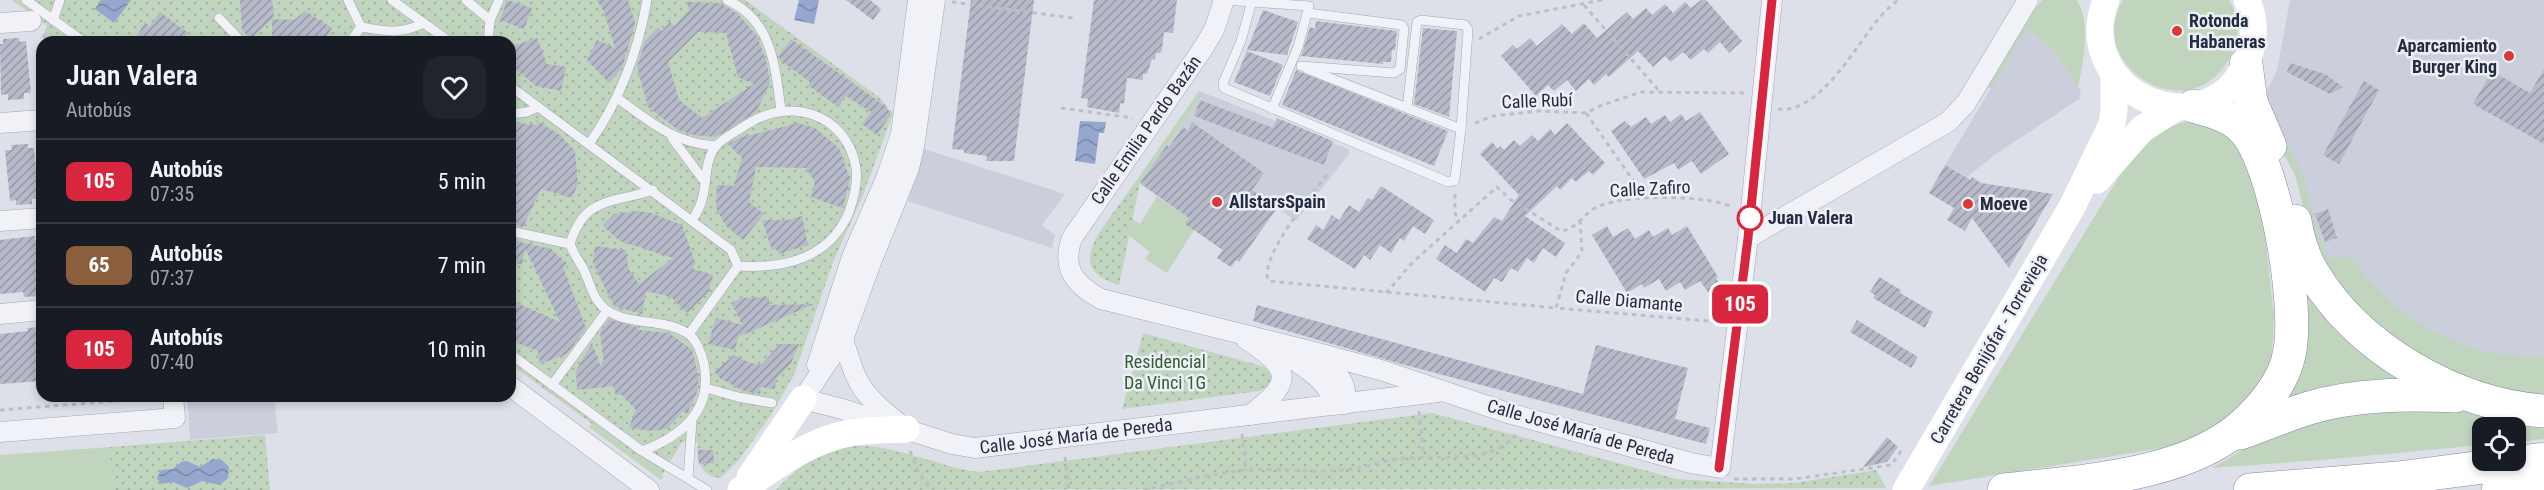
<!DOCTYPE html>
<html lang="es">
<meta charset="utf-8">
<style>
body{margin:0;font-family:"Roboto Condensed",sans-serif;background:#20242c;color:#f1f3f6;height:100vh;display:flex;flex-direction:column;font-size:22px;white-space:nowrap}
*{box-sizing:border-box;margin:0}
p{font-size:20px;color:#9ea1a6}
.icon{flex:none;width:33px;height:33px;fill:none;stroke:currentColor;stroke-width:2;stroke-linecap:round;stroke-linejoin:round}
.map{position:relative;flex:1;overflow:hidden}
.details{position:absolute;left:36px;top:36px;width:480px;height:366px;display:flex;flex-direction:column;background:#171b24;border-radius:18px;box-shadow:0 3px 9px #0003}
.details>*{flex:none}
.badge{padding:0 12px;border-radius:9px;font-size:21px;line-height:39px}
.tools{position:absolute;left:2472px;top:417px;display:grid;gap:12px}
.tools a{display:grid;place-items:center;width:54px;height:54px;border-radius:12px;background:#171b24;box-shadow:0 3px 9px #0003;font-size:30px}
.map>.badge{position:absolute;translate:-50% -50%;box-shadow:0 0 0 3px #fff}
.round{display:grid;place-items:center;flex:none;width:63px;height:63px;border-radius:18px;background:#20242c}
.headline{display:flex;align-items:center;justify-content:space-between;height:102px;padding:0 30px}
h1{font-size:28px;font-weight:600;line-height:45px}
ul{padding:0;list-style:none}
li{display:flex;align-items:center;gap:18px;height:84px;padding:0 30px;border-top:2px solid #363941}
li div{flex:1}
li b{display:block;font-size:22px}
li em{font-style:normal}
li .badge{min-width:66px;font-weight:700;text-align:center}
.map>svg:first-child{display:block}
.built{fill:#cbcfdb}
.green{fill:#c0d4be}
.park{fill:url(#park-dots)}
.water{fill:url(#water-waves)}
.building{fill:url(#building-hatch);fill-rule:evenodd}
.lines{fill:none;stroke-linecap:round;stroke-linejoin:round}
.lane-casing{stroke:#a3a6b3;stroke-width:10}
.street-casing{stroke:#a3a6b3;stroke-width:21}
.highway-casing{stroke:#848aa1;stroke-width:34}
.path{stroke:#bcbec8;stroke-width:3;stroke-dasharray:4.5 4.5;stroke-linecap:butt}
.lane{stroke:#f1f2f7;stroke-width:9}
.street{stroke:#f1f2f7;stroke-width:20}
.secondary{stroke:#fff;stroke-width:27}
.highway{stroke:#fff;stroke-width:33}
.line-casing{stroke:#fff;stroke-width:14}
.line{stroke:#d7263d;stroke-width:9}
.poi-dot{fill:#db3936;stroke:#edf0f6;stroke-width:2}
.stop-dot{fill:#fff;stroke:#d7263d;stroke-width:3}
.labels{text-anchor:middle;stroke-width:5;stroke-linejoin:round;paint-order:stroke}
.poi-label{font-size:18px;font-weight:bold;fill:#252b41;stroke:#edf0f6;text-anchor:start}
.street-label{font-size:18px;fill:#252b41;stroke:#edf0f6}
.stop-label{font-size:18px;font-weight:bold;fill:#252b41;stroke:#edf0f6;text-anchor:start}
.park-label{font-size:18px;fill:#325e31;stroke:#edf0f6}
</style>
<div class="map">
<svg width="2544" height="490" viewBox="0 0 2544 490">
<defs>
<pattern id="park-dots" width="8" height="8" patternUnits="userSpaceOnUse" patternTransform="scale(1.5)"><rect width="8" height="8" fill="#c0d4be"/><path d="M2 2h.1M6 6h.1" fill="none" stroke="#a5b6a4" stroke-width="1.8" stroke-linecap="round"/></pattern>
<pattern id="water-waves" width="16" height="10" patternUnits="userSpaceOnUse" patternTransform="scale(1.5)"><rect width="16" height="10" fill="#95a7cd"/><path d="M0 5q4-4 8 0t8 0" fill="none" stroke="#7988a8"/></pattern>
<pattern id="building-hatch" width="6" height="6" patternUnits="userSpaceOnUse" patternTransform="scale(1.5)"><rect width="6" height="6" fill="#b7bbc9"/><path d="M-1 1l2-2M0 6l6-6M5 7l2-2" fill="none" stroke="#9598a5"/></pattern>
</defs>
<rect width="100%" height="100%" fill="#dee0e9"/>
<g class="built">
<path d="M2290,0H2544V400L2349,301L2308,223L2295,175L2272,132L2264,97L2277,70Z"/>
<path d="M2027,28L2056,53L2081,91L2079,99L1996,154L1967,177L1945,165Z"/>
<path d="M1204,93L1348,149L1350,153L1296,221L1277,208L1239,262L1236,260L1231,267L1217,258L1222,250L1195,230L1198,224L1140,184Z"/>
<path d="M924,149L1065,194L1042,225L1055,235L1052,248L908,201Z"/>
<path d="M187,396H274L278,433L190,440Z"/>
</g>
<g class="green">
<path d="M2042,0H2076C2092,19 2083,64 2078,87L2056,53L2027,28L1991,89L1988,87L2033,11Z"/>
<path d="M2123,0H2229C2238,13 2240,35 2234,49C2196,138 2081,66 2123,0Z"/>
<path d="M1199,91L1204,93L1140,183L1136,181Z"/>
<path d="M2273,116L2303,175L2317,228L2328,258L2350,257C2362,271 2374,286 2387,299C2427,336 2490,361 2544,356V400L2492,390L2397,344L2334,283L2308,223L2295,175L2272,132Z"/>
<path d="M2196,120L2241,142L2263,216L2274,316L2272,355L2260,384L2225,422L2175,446L1929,486L2125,167C2146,144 2164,123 2196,120Z"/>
<path d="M1157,196L1189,218L1194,230L1167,273L1145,259L1150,252L1129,236L1132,219L1140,224Z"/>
<path d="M2300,287L2422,384L2281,408Z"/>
<path d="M2355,409L2455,410L2544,425V439L2516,442V428H2482V445L2322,460L2212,468L2252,444Z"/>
<path d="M592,424L662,475L664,476L661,480L589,427Z"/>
<path d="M110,447L113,490H0V455Z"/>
</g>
<g class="park">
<path d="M12,0H745L880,98L893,114L863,195L833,262L794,375L771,415L739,460L720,478C701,476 695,460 698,443L682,442L662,475L510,364V42H46L45,29L47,26Z"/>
<path d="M1136,181L1140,183L1119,285C1076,272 1088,248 1108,220C1117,207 1127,194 1136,181Z"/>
<path d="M1143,333L1265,367L1271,375V384L1259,391L1122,409Z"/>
<path d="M1432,413L1677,479L1755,484L1795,483L1876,470L1886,488L776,490C830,434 860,440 929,460C946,465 962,470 979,472Z"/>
<path d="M265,435L270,490H113L110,447Z"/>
</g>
<g class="water">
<path d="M101,0H131L114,23L95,9Z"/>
<path d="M799,0H819L814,24L794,20Z"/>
<path d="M1080,121L1106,122L1104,133H1099L1095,164L1075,161Z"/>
<path d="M213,459L222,460L229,467L228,478L220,485L202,481L187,488L173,482L161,484L157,478L161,470L173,469L181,462L187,461L200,467Z"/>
</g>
<g class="building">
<path d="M240,0H272L274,17L251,39L242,30Z"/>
<path d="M507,0L532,8L524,29L500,20Z"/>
<path d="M597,0H628L635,23L622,68L609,83L587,60L597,40L615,48L604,12Z"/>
<path d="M846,0H870L881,9L873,20Z"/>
<path d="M971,0H1034L1014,161H986L987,156L964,153V150L952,149Z"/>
<path d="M1094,0H1177L1173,33L1164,32L1162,50L1160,53H1156L1155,60L1152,59L1147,74H1143V80L1127,78L1124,104L1120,103L1119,113L1087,107L1088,99L1081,98Z"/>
<path d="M1701,0H1706L1742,41L1729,53L1720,42L1708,53L1704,49L1691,60L1683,52L1671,62L1665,56L1653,67L1638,51L1609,77L1606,74L1594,85L1589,79L1576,91L1567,80L1554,91L1548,85L1536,96L1501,56L1513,45L1517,49L1530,38L1537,46L1562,24L1572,34L1584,23L1597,38L1627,12L1633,19L1646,8L1652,15L1665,4L1673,13L1685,2L1691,8Z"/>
<path d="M687,2L720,3L738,14L757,36L767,64L770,83L756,112L716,137L694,135L678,130L648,107L637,67L645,41L658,27L662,31L670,22L674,26L689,10ZM698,32L726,33L738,77L754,84L702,118L679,100L668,62Z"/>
<path d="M1263,10L1298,22L1287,55L1247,50Z"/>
<path d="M305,11L332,28L326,38L321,42H272V19L294,20Z"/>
<path d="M160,12L188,33L181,42H134L145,22L149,27Z"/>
<path d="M1316,21L1397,31L1395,50H1392L1391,62H1383V64L1301,56L1310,27L1315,29Z"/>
<path d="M1423,28L1457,31L1449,117L1414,104Z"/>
<path d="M19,38L20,42L26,41L31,93H24V99L8,100V94L1,95L0,44H3V39Z"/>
<path d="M537,38L547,64L566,67L561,91L536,86L512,66L510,47Z"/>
<path d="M791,39L885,106L891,114L877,135L862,124L871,112L846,96L838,107L808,85L810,82L780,60L779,56Z"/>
<path d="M1247,51L1283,65L1270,96L1234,82Z"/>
<path d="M2290,63L2325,74L2343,87L2330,94L2287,72Z"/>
<path d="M2544,69V144L2473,104L2492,71L2530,93Z"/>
<path d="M1296,70L1448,131L1434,166L1282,105Z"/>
<path d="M2364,81L2379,90L2339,164L2323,155Z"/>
<path d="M1200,100L1273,128L1277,118L1333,141L1324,165L1194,116Z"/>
<path d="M1700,112L1729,154L1701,174L1692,161L1678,170L1674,163L1644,179L1611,131L1625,121L1631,127L1646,117L1651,124L1665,115L1670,122L1681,114L1686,121Z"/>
<path d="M536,120L560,135L575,151L578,184L572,198L541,189L523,227L510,224V122L538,125Z"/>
<path d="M795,122L815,128L839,148L850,179L843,208L811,197L815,182L806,168L756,167L749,202L764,214L743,240L726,226L716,208L717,185L734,186L742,158L728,144L745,134L743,137L794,124Z"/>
<path d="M1192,122L1264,173L1252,190L1277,208L1239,262L1236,260L1231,267L1217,258L1223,250L1185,224L1189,218L1140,183L1167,145L1169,147L1183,127L1188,131Z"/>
<path d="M1567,123L1605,163L1593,175L1589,171L1576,182L1572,178L1560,190L1557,186L1525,216L1565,243L1556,257L1543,248L1534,263L1527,258L1518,272L1511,268L1502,282L1494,278L1485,292L1436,259L1445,245L1457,253L1466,239L1473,243L1494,217L1502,221L1519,195L1480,154L1492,142L1498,149L1500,146L1504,150L1514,140L1520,146L1532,135L1538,141L1550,129L1555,135Z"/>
<path d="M28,144V148H34L39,198L32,199V204L16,205V200L10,201L5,150H12L11,145Z"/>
<path d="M1945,165L1971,180L1972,177L1981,183L2053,194L2009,268L1972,218L1965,231L1947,220L1954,208L1929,193Z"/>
<path d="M1381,186L1434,220L1425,234L1413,226L1404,241L1400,238L1391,253L1380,245L1370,260L1364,255L1355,269L1307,239L1316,225L1323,230L1332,215L1339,220L1349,205L1359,212L1368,198L1372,200Z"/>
<path d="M2328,209L2337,238L2325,242L2315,214Z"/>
<path d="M638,211L651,213L682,225L696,265L694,264L693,269L713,275L709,291L687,313L671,297L646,291L642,314L614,306L593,263L595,246L626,250L628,268L639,284L673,258L620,241L603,226L614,214Z"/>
<path d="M802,216L808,245L779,254L777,249L772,250L762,220H788Z"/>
<path d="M1607,226L1613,237L1628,228L1635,239L1649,230L1653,237L1668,228L1672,235L1687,226L1718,277L1716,278L1720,285L1708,292L1700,281L1685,290L1680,282L1666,291L1659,279L1644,288L1642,284L1627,293L1592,235Z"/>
<path d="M35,236V240L42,239V290L39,291V296L24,297L23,292L0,294V240Z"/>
<path d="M510,238L517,239L516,241L551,249L567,263L563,267L586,328L567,354L540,364L538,351L510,340V330L517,318L510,311V300L560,322L525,248L522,264L510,263Z"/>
<path d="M1879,277L1901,290L1900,293L1933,312L1925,328L1873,298L1875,295L1870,292Z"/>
<path d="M769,297V305L814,304L738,337L735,350L708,344L716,318L743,325L731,303L742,298Z"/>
<path d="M1257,305L1583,394L1596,345L1688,368L1675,419L1710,428L1706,444L1401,364L1253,321Z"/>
<path d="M609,319L639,328L638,330L669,333L692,350L699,378L697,392L687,414L683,411L667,429L648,431L629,427L636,410L621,394L616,395L613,386L577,390L576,371L592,343L600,365L604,364L600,332Z"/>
<path d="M1857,320L1918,357L1911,368L1850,332Z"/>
<path d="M41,327L42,381L0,384V334L28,331L27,328Z"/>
<path d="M780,344H799L791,363L776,379L775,389L761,387L760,394L744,391L721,379L714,372L734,355L750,363L761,365Z"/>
<path d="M1887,437L1898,447L1887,462L1863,467Z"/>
<path d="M698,450H713L714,463L699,464Z"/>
</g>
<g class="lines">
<defs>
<g id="lane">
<path d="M26,0L84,42"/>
<path d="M348,0L361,27"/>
<path d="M392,0L450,42"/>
<path d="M466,0L490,20"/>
<path d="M727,0C773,20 775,68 781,110"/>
<path d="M1224,0L1309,6L1298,47L1272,109"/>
<path d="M1252,1L1241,41L1223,83L1224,88L1448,182L1454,181L1455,178L1461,129L1468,30L1465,25L1421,20L1417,22L1407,108"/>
<path d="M219,18L242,42"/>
<path d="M53,20L60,0"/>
<path d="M350,42L361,27C387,31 399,35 424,23"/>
<path d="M488,42L490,20L499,0"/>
<path d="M1301,66L1394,73L1400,69L1404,29L1402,25L1308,13"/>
<path d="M1307,69L1461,129"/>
<path d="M510,86L731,250L738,266L689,334"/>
<path d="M617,98C651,122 673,143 716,146"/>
<path d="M510,114L527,112L538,107"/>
<path d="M672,138L705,182"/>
<path d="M589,144C620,100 638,53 647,0"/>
<path d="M693,219C696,214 699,209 701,203C708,185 703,162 716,146C723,138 737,131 746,125C789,96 847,113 856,168C858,183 854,198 849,212C830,258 784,269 738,266"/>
<path d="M510,231L570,244C573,253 578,260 583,268C591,284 592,300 608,311C631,326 663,318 687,333C696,338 702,354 704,364C713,410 682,436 642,451"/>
<path d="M570,244C585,195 613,204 653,190"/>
<path d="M510,354L642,451L707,490"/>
<path d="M552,385L607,311"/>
<path d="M706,388L738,397L772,403"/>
<path d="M688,478L692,421"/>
</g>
<g id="street">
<path d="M1224,0L1214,30L1202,50L1072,238C1061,268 1075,285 1101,299L1314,352L1384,371L1508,413L1691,463L1720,468L1748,238L1772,0"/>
<path d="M0,23L31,21"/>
<path d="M0,123L42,120"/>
<path d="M0,221L42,218"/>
<path d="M1748,238L1948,122L1966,103L2028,0"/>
<path d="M0,314L42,310"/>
<path d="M843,339C857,384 860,393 897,422"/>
<path d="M1246,339C1292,369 1294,382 1250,415"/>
<path d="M1273,348C1292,358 1332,381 1334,405"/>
<path d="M1316,354C1331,365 1351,383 1344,404"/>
<path d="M817,365L852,257L887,176L901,134L918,0"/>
<path d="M510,386L649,490"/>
<path d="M803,399L842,409L952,444L975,448L1438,392"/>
<path d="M803,399L843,339L870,265L909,168L914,147L935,0"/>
<path d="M0,432L175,418L173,396"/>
</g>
<g id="highway">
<path d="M2246,64L2251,102L2270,146"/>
<path d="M2295,221C2298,239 2303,257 2313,273C2358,349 2456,405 2544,411"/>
<path d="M2240,433C2263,425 2286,415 2309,408C2356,394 2407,394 2455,396"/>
<path d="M2004,490C2079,481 2187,477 2245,423C2264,405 2284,381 2289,355C2300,310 2276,166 2245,131C2232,116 2212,111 2193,106"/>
<path d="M2250,490L2398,478L2544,459"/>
<path d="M2498,490L2544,483"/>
</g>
</defs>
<use href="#lane" class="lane-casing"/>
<use href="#street" class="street-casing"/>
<use href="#highway" class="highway-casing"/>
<g class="path">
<path d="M952,2L1073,18"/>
<path d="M1584,5L1660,92"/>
<path d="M44,34V42"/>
<path d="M1479,39L1519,16L1602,0"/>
<path d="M1061,108L1133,118"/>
<path d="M1778,109C1821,114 1856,44 1881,16C1886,10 1892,5 1898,0"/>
<path d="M1586,113L1646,199"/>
<path d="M1475,123L1493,116L1539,111L1586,113L1600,106L1641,92L1744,93"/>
<path d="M1327,175C1313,192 1256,262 1269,281L1556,308"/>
<path d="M1455,194V213L1459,221"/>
<path d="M1580,220L1582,252L1566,273L1556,308L1720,322"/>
<path d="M1386,293L1413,262L1497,187L1511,200L1561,231C1578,229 1585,211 1599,206C1629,194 1705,195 1733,207"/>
<path d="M0,410L154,398"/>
<path d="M1419,411L1424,457"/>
<path d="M1242,434L1246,471"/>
<path d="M910,451L919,473L931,490"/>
<path d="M1065,457L1069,490"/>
<path d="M1734,479H1795L1891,465L1902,450"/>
<path d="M1143,490C1177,483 1212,473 1247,470C1279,468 1311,473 1343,470C1364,469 1384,460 1406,458C1443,454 1491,467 1517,433"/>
</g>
<use href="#lane" class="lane"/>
<use href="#street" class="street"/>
<g class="secondary">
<path d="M2106,0C2069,98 2215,152 2248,58C2255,39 2255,19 2247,0"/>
<path d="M2097,180L2142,129L2175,108"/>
<path d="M750,477L803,399"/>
<path d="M741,490C775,467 808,441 849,433C868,430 887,430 906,429"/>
<path d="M1906,490L2072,207L2112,124L2114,110V75"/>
</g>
<use href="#highway" class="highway"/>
</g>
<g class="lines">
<defs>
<path id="line" d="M1719,468L1748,238L1772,0"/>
</defs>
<use href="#line" class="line-casing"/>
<use href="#line" class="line"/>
</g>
<g class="poi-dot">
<circle cx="2177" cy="31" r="6"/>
<circle cx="2509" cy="56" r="6"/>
<circle cx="1217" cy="202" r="6"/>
<circle cx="1968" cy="204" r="6"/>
</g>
<circle class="stop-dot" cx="1750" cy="218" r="12"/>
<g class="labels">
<g class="poi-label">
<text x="2189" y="27">Rotonda<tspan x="2189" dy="21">Habaneras</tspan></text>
<text x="2497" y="52" text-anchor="end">Aparcamiento<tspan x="2497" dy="21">Burger King</tspan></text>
<text x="1229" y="208">AllstarsSpain</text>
<text x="1980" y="210">Moeve</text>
</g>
<g class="street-label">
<text transform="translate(1537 101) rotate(-2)" y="6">Calle Rubí</text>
<text transform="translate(1146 130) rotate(-55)" y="6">Calle Emilia Pardo Bazán</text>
<text transform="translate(1650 189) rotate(-3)" y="6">Calle Zafiro</text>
<text transform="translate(1629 301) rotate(5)" y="6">Calle Diamante</text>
<text transform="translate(1989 349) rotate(-60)" y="6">Carretera Benijófar - Torrevieja</text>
<text transform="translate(1581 432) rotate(16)" y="6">Calle José María de Pereda</text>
<text transform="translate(1076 436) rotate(-7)" y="6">Calle José María de Pereda</text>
</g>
<g class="stop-label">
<text x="1768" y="224">Juan Valera</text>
</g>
<g class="park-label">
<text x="1165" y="368">Residencial<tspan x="1165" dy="21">Da Vinci 1G</tspan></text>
</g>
</g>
</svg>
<div class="tools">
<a><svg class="icon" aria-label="locate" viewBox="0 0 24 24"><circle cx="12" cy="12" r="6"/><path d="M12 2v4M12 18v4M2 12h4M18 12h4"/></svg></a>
</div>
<b class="badge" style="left:1740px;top:304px;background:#d7263d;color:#fff">105</b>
<section class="details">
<div class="headline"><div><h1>Juan Valera</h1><p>Autobús</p></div><a class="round"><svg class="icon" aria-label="heart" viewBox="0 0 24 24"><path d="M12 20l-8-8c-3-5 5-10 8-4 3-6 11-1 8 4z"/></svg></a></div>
<ul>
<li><span class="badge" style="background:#d7263d;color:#fff">105</span><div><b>Autobús</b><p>07:35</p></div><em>5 min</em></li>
<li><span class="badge" style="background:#8b5e3c;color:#fff">65</span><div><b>Autobús</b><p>07:37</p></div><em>7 min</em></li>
<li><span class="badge" style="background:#d7263d;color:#fff">105</span><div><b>Autobús</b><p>07:40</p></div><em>10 min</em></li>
</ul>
</section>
</div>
